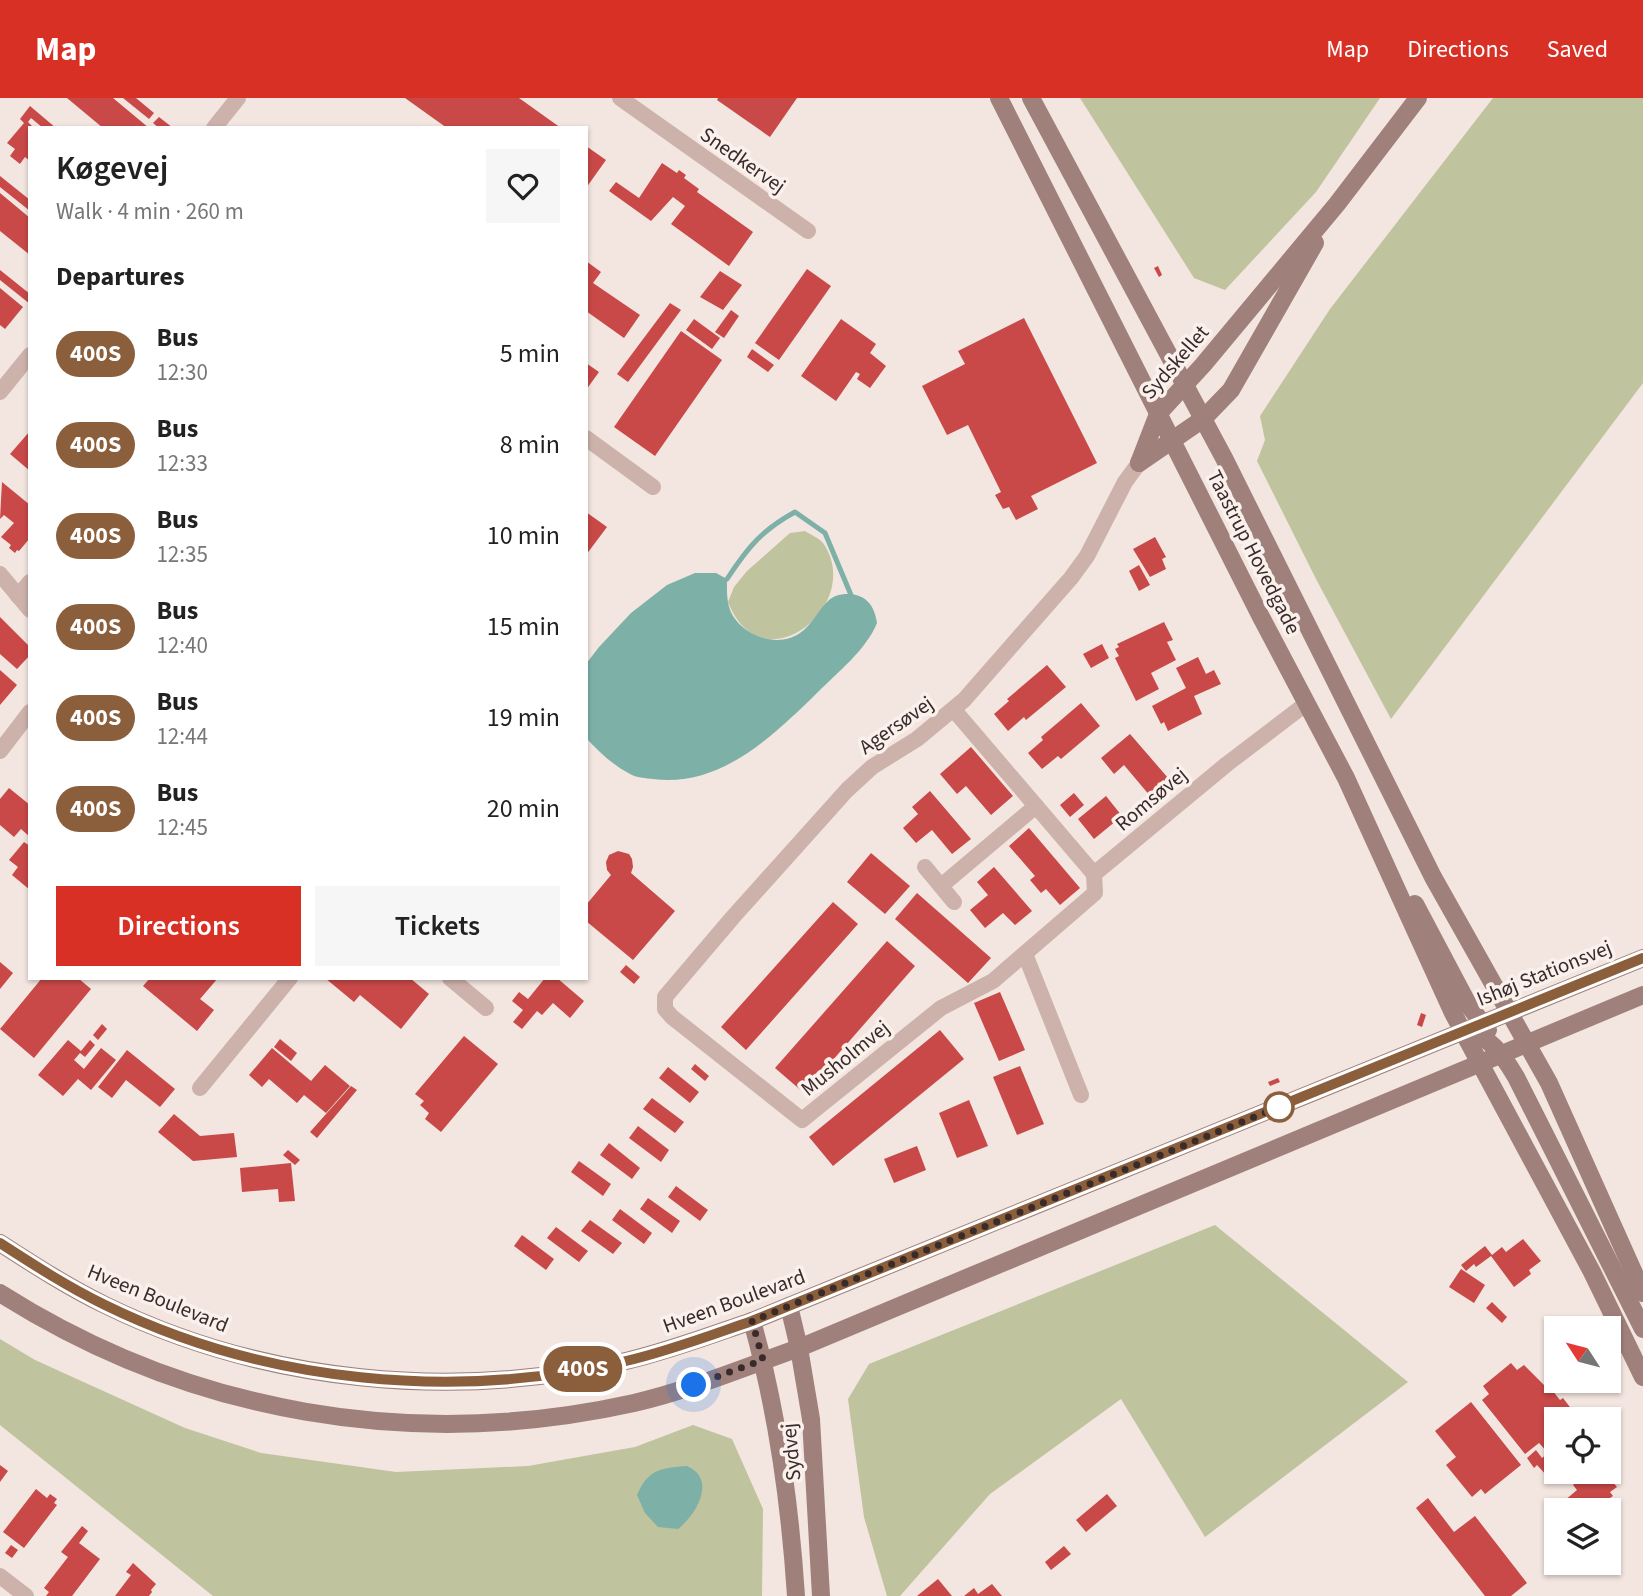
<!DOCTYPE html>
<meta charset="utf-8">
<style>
body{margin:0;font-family:"Source Sans 3",sans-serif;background:#f6f6f6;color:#222;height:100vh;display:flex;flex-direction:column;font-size:26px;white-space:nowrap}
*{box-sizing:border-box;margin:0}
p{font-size:23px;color:#767676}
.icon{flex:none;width:38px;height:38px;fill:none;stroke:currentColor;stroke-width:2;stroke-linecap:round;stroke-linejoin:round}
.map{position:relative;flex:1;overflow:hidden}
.side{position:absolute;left:28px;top:28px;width:560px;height:854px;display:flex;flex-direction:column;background:#fff;border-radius:0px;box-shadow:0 2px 5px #0004}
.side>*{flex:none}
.badge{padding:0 14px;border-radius:23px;font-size:24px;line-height:46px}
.needle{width:46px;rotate:306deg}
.buttons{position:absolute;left:1544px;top:1218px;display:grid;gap:14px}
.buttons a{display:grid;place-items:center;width:77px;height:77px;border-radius:0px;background:#fff;box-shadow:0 2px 5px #0004;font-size:35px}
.you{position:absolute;width:35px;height:35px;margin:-18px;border:5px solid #fff;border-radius:50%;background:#1a73e8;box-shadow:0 0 0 10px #1a73e833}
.map>.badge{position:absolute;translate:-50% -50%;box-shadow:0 0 0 4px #fff}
h2{padding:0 28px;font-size:26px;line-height:63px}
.round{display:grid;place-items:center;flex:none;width:74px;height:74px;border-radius:0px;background:#f6f6f6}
.headline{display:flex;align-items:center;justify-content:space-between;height:119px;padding:0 28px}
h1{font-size:33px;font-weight:600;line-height:52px}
.button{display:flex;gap:14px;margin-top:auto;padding:14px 28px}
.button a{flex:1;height:80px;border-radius:0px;background:#d93025;color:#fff;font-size:28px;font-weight:600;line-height:80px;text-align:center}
.button a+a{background:#f6f6f6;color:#222}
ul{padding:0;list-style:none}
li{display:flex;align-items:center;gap:21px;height:91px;padding:0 28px}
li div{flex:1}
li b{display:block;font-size:26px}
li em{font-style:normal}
li .badge{min-width:77px;font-weight:700;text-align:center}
header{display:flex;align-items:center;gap:42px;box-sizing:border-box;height:98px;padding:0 35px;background:#d93025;color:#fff}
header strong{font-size:33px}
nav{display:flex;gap:38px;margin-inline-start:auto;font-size:24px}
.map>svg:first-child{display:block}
.green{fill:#bfc39e}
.water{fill:#7db1a7}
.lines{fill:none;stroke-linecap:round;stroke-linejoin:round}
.stream{stroke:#7db1a7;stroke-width:5}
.building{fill:#c84948}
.street{stroke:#ccb2aa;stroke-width:16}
.secondary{stroke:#a0807b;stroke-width:18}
.line-casing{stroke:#fff;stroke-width:16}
.line{stroke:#8b5e3c;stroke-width:10}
.walk{stroke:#392b2a;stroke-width:7;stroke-dasharray:0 12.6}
.stop-dot{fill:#fff;stroke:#8b5e3c;stroke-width:3.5}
.labels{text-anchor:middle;stroke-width:7;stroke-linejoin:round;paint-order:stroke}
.street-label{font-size:21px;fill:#392b2a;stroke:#faf0ec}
</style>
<header>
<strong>Map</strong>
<nav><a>Map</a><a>Directions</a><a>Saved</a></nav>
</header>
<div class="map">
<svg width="1643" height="1498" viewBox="0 0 1643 1498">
<rect width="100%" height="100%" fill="#f3e5df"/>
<g class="green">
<path d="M1080,0H1380L1316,94L1225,192L1194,180Z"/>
<path d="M1493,0H1643V285L1391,621L1316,481L1257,363L1265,342L1260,318L1330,211Z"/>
<path d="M805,433C811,437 819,440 823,445C866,506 762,591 728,504L734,489L747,473L790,435Z"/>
<path d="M1215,1127L1408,1284L1205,1439L1121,1301L990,1396L900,1498H887L864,1419L848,1301L869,1266Z"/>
<path d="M0,1241L35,1262L185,1330L261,1355L396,1374L528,1368L635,1349L693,1327L732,1341L763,1411L762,1498H213L0,1327Z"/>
</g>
<g class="water">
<path d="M695,475H716L727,481C727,493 726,506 733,518C746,539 779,550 800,535C813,526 818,512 829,502C839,493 861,494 869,505C874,510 876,519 877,525C866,552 838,574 818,594C773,638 720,690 653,681C646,680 638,680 632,677C614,668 600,655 586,640V566L599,549L631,515L667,487Z"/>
<path d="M687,1368C717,1381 697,1416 678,1431L658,1429L645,1415L637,1397C648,1371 661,1370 687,1368Z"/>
</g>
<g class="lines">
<path class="stream" d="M727,481C748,449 762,432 795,414L825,435L851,497"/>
</g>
<g class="building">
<path d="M67,0H113L149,30H103Z"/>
<path d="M123,0H136L154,15L149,21Z"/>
<path d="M405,0H519L561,30H447Z"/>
<path d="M718,0H797L770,39L717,2Z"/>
<path d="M30,8L56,30H43L31,20L28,24L34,30H30V63L25,59L20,66L10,58L15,51L7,45L24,25L20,21Z"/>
<path d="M159,19L173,30H159L153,25Z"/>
<path d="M586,48L606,62L586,90Z"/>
<path d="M662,65L677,75L679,72L686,77L684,80L699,91L697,94L753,134L729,168L671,126L685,108L673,99L651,123L609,93L616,84L639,100Z"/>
<path d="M0,78L30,102V113L0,89Z"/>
<path d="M0,95L30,120V157L0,133Z"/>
<path d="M586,163L601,174L593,185L640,217L624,240L586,213Z"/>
<path d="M1158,168L1162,177L1159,179L1154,170Z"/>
<path d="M807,171L831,188L779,262L755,245Z"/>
<path d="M0,172L30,196V206L0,182Z"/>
<path d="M720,173L742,187L723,212L700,199Z"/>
<path d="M0,190L23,209L5,231L0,227Z"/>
<path d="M670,205L681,212L628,284L617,276Z"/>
<path d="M731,212L739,218L724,240L715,234Z"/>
<path d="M1024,220L1097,365L1031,398L1038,411L1016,422L1009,409L1003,411L995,397L1001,394L968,327L947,337L922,288L965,266L958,253Z"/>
<path d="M694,221L720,240L712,251L686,232Z"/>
<path d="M841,221L876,246L870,255L886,268L870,290L857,281L860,276L856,274L836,303L801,278Z"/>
<path d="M681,233L722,262L655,358L614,329Z"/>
<path d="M752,251L774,267L768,274L747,259Z"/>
<path d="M586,265L599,274L586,292Z"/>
<path d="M30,333V373L10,356Z"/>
<path d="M2,384L30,407V440L19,453L17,452L15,455L9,450L11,447L1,439L14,425L4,417L0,421Z"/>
<path d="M586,414L607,429L586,457Z"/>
<path d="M1155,439L1166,459L1162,461L1166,471L1150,479L1133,451Z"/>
<path d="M1139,467L1150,487L1139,493L1129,473Z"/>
<path d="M0,519L30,549V557L17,571L0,556Z"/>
<path d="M1164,524L1173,542L1167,544L1176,562L1151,575L1159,591L1136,603L1115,560L1119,558L1115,551L1119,549L1117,546Z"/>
<path d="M1102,546L1109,560L1091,570L1083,556Z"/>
<path d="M1198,559L1206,576L1214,572L1221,586L1194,598L1202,616L1168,633L1164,624L1161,626L1152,608L1186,590L1176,570Z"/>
<path d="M1047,567L1066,589L1026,622L1024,619L1008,633L994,616L1009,603L1007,601Z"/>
<path d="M0,572L17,587L0,607Z"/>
<path d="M1081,605L1100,628L1061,661L1058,658L1042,671L1028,655L1043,642L1041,639Z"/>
<path d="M1130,636L1175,688L1156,705L1124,667L1114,676L1101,660Z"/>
<path d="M971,649L1013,698L991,717L966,688L957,696L940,676Z"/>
<path d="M9,690L30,707V739L21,731L14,739L0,727V701Z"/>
<path d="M930,693L971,741L952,756L932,732L916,745L903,730L918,716L912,709Z"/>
<path d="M1074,695L1084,707L1070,719L1060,707Z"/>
<path d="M1106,698L1122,718L1094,741L1078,721Z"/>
<path d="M1029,730L1080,790L1060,807L1046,791L1041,795L1030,782L1035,778L1009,748Z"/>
<path d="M24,744L30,748V792L12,777L18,769L9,762Z"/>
<path d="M618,753L629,756L632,761L633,769L631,775L675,813L633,862L586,823V807L611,777L607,772L606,764L609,757Z"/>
<path d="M871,755L910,788L885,816L847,784Z"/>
<path d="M994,769L1032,813L1015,827L1003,815L985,830L970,812L988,797L977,784Z"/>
<path d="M917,795L991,860L968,885L895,821Z"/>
<path d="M833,804L858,826L746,952L721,929Z"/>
<path d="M887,843L915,868L804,995L775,970Z"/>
<path d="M0,864L13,875L0,891Z"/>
<path d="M626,867L640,879L634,886L620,874Z"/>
<path d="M42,880H78L91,891L34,960L0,931Z"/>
<path d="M150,880H218L200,901L214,912L197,933L143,888Z"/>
<path d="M325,880H410L429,896L401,931L360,897L354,904Z"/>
<path d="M545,880H557L584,903L570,920L553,905L542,917L537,913L522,931L513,924L523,912L512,903L519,894L528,901Z"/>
<path d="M1000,894L1025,952L999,963L974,905Z"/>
<path d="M1421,915L1426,917L1422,929L1417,927Z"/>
<path d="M102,926L107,931L98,942L93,937Z"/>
<path d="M940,932L964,961L833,1068L809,1039Z"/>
<path d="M464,938L498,966L441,1034L425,1021L429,1015L420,1007L424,1003L415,996Z"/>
<path d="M280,941L297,955L291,963L274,949Z"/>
<path d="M68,942L81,953L90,942L95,947L85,959L80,955L74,962L84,971L101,950L116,962L91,992L78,981L63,998L38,977Z"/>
<path d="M272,950L311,983L325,967L350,988L326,1015L304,997L297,1005L269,981L262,989L249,977Z"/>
<path d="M127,952L175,991L160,1009L126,982L112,1000L98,989Z"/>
<path d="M695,966L709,978L705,983L691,971Z"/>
<path d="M1020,968L1044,1026L1017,1037L993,979Z"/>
<path d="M668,969L699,994L690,1005L659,980Z"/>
<path d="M1278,980L1280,984L1270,988L1268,984Z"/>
<path d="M351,988L357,992L317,1040L310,1034Z"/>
<path d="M652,1000L684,1024L675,1035L643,1011Z"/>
<path d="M969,1002L988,1048L957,1060L939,1015Z"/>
<path d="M174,1016L200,1038L234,1035L237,1059L193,1063L158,1034Z"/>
<path d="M638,1028L669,1052L661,1064L629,1040Z"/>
<path d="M609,1045L640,1070L632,1081L600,1057Z"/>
<path d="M917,1048L926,1072L894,1085L884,1061Z"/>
<path d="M288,1052L300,1062L295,1067L283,1057Z"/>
<path d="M579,1063L611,1086L603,1098L571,1074Z"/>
<path d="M291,1065L295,1103L279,1104L278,1091L242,1094L240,1070Z"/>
<path d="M676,1088L708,1112L700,1123L668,1099Z"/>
<path d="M648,1100L680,1123L672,1135L640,1111Z"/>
<path d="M620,1111L652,1135L644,1146L612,1122Z"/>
<path d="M590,1122L622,1145L613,1156L581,1133Z"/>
<path d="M556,1129L588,1153L579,1164L547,1140Z"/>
<path d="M522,1137L554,1161L546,1172L514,1148Z"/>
<path d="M1523,1141L1541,1163L1529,1172L1531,1176L1514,1189L1491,1158L1476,1169L1474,1166L1466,1173L1461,1167L1485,1148L1492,1157L1502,1149L1506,1154Z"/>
<path d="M1461,1171L1485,1187L1474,1205L1449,1189Z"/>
<path d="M1492,1204L1507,1219L1502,1225L1486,1210Z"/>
<path d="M1556,1247V1257L1548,1260L1544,1252Z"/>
<path d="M1511,1265L1517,1272L1524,1267L1546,1289L1548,1287L1560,1302L1563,1300L1576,1317L1570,1321H1556V1374H1560L1553,1379L1551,1376L1548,1379L1537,1367L1534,1370L1527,1360L1536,1352L1542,1360L1548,1355L1539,1345L1525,1356L1482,1302L1489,1296L1483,1288Z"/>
<path d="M1471,1304L1521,1367L1485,1396L1481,1391L1472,1399L1446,1367L1456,1359L1435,1333Z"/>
<path d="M0,1367L8,1373L0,1384Z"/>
<path d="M1600,1374H1604L1617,1389L1610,1394L1613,1398L1607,1402L1609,1405L1600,1412H1593L1591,1410L1588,1412H1562L1558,1408L1577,1392L1573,1387L1581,1380L1585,1386Z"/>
<path d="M36,1391L47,1400L50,1396L57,1401L54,1405L57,1407L24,1450L3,1434Z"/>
<path d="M1107,1396L1117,1408L1086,1434L1076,1422Z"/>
<path d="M1428,1400L1454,1434L1475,1418L1527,1485L1511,1498H1485L1416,1410Z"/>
<path d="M82,1428L88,1433L79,1445L100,1461L72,1498H46L49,1494L44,1490L68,1459L61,1454Z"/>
<path d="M11,1447L18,1452L12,1460L5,1455Z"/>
<path d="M1064,1448L1071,1456L1051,1472L1045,1464Z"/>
<path d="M133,1465L156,1486L151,1492L152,1494L149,1498H115L131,1477L126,1474Z"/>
<path d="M938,1481L952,1498H917Z"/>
<path d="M992,1486L1002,1498H964L974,1490L978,1496Z"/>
</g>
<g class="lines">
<g class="street">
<path d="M620,0L808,133"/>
<path d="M214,30L238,0"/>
<path d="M0,294L30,257"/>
<path d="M586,340L653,389"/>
<path d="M0,476L30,512"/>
<path d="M18,498L30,484"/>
<path d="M954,612L1094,776L1227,666L1307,605"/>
<path d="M0,653L30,614"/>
<path d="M925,769L954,804"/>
<path d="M1094,776L1095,795L993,883L941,910L802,1022L672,919L665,911V899L733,819L847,692L872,669L917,641L964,602L1071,480L1087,458L1125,384L1139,365"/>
<path d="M941,788L1036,708"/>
<path d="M1025,856L1081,997"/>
<path d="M450,880L486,910"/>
<path d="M200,990L290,880"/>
<path d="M0,1478L26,1498"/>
</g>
<g class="secondary">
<path d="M999,0L1261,519L1346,680L1453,915L1592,1174L1643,1279"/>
<path d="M1031,0L1224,360L1433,779L1549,985L1643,1195"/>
<path d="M1139,365L1158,316L1203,267L1337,106L1418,0"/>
<path d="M1139,365L1203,321L1231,292L1315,145"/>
<path d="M1415,806L1469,908L1488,932"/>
<path d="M1462,932C1489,936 1503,957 1516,979L1643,1231"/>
<path d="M0,1145C34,1167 68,1189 105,1207C264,1285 454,1303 626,1263C669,1253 711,1237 752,1223L1643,860"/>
<path d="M0,1195C191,1316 413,1354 634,1305C690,1292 745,1269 799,1250L1643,897"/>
<path d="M789,1208L799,1250L811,1321L821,1498"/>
<path d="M752,1223C777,1312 790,1406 796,1498"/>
</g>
</g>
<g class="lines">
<defs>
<path id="line" d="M0,1145C34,1167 68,1189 105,1207C264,1285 454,1303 626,1263C669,1253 711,1237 752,1223L1643,860"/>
</defs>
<use href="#line" class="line-casing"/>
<use href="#line" class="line"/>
<path class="walk" d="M694,1287L763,1262L752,1223L1279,1009"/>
</g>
<circle class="stop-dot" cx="1279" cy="1009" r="14"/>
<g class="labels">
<g class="street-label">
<text transform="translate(743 62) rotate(35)" y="7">Snedkervej</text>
<text transform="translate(1175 264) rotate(-49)" y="7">Sydskellet</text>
<text transform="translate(1254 454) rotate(63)" y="7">Taastrup Hovedgade</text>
<text transform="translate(896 627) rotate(-35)" y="7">Agersøvej</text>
<text transform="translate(1151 701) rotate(-40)" y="7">Romsøvej</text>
<text transform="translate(1544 875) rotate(-22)" y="7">Ishøj Stationsvej</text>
<text transform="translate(845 960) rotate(-39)" y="7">Musholmvej</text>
<text transform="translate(158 1200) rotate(22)" y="7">Hveen Boulevard</text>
<text transform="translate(734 1203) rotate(-20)" y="7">Hveen Boulevard</text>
<text transform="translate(791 1354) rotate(-95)" y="7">Sydvej</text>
</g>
</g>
</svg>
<div class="buttons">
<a><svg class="needle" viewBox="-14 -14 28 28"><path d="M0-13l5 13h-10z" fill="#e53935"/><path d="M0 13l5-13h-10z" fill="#767676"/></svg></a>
<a><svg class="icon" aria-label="locate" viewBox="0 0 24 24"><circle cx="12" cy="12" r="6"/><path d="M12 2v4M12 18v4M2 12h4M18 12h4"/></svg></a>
<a><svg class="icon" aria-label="layers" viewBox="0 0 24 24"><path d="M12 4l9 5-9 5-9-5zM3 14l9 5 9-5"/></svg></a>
</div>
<div class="you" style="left:694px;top:1287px"></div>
<b class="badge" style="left:583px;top:1271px;background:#8b5e3c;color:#fff">400S</b>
<section class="side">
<div class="headline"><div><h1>Køgevej</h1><p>Walk · 4 min · 260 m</p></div><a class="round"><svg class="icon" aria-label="heart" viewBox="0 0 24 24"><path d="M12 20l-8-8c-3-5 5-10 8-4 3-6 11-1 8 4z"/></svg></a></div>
<h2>Departures</h2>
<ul>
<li><span class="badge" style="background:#8b5e3c;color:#fff">400S</span><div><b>Bus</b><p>12:30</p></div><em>5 min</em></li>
<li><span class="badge" style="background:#8b5e3c;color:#fff">400S</span><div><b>Bus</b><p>12:33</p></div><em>8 min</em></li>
<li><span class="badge" style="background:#8b5e3c;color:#fff">400S</span><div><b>Bus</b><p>12:35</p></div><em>10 min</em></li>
<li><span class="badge" style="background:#8b5e3c;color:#fff">400S</span><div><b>Bus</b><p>12:40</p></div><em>15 min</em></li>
<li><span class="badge" style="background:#8b5e3c;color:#fff">400S</span><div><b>Bus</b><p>12:44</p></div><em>19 min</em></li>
<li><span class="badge" style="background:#8b5e3c;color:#fff">400S</span><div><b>Bus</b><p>12:45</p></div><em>20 min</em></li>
</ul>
<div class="button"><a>Directions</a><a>Tickets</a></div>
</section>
</div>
